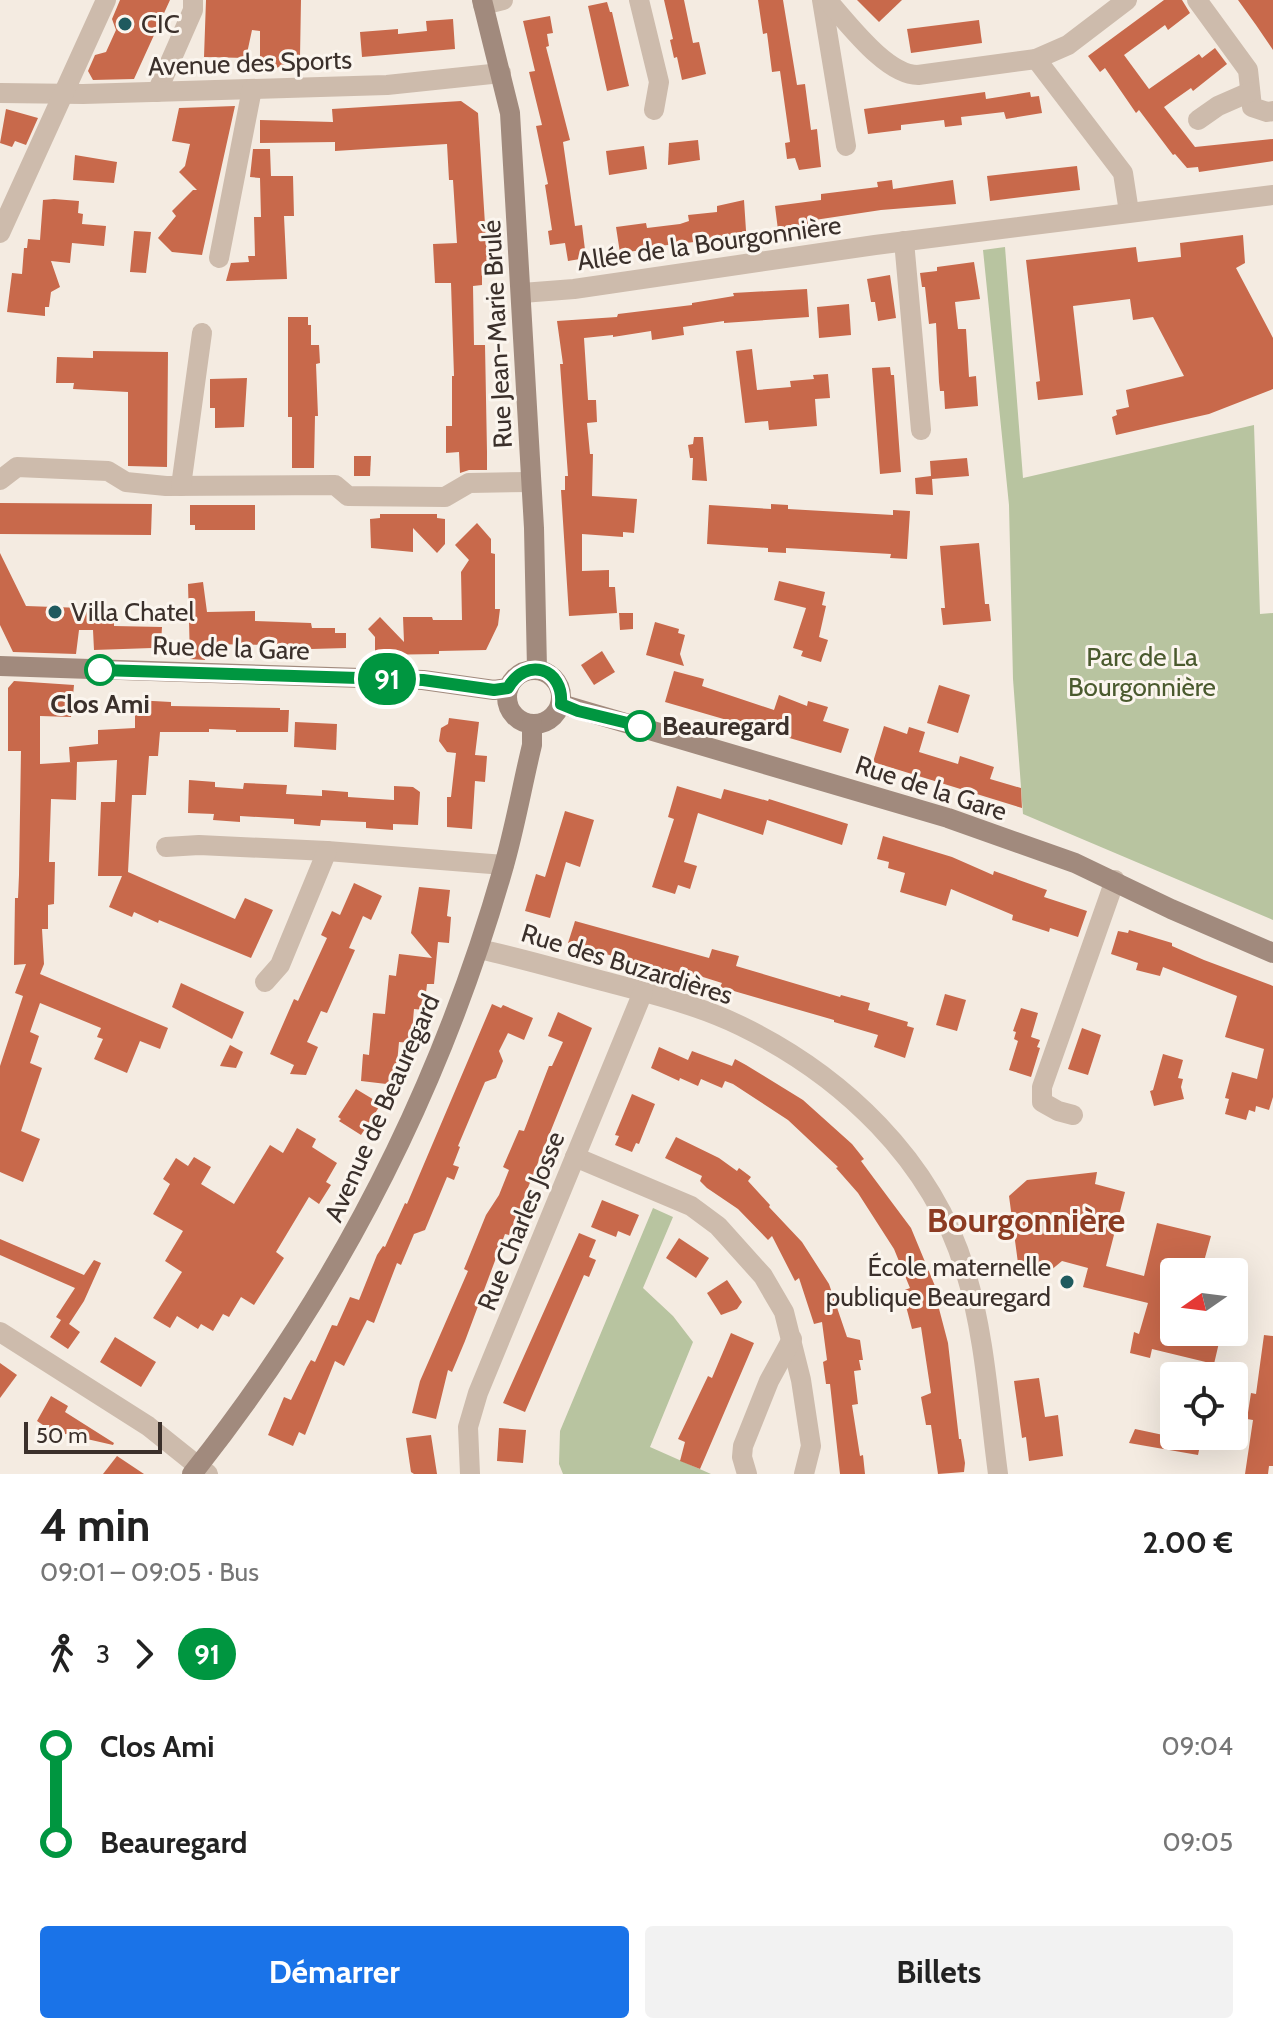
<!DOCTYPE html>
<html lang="fr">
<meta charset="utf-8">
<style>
body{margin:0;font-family:Cabin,sans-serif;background:#f2f2f2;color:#222;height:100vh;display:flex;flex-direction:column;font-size:30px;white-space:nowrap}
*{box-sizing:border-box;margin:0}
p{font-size:26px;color:#767676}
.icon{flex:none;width:44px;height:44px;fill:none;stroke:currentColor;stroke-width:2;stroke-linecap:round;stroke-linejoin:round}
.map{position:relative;height:1474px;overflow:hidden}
.drawer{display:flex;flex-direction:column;background:#fff;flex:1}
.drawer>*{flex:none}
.badge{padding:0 16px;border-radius:26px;font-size:28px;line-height:52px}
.needle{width:52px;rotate:256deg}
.controls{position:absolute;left:1160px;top:1258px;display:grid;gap:16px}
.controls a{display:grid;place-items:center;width:88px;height:88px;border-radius:8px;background:#fff;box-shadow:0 8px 32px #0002;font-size:40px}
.scale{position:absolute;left:24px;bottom:20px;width:138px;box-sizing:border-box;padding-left:8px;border:4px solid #3b302b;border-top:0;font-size:22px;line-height:28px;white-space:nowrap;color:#3b302b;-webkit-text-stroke:6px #fbf5ee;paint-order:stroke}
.map>.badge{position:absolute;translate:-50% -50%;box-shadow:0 0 0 4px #fff}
.legs{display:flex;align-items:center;gap:12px;height:88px;padding:0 40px;font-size:26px}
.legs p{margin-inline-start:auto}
.head{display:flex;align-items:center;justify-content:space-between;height:136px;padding:0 40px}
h1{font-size:44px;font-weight:700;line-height:60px}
.primary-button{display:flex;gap:16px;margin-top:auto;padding:16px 40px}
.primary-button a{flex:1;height:92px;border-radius:8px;background:#1a73e8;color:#fff;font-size:32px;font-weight:700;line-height:92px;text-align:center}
.primary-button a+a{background:#f2f2f2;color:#222}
ul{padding:0 40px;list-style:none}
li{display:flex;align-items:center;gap:28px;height:96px;font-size:30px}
li i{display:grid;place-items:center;width:12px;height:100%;margin:0 10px;background:currentColor}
li i::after{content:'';width:20px;height:20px;margin:-10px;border:6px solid;border-radius:50%;background:#fff}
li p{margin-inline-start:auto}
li:first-child i{background:linear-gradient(#0000 50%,currentColor 0)}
li:last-child i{background:linear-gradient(currentColor 50%,#0000 0)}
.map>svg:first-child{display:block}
.green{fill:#b8c4a0}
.building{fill:#c8694b}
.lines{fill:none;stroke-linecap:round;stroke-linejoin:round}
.street{stroke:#cdbbac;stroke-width:20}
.secondary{stroke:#a18a7d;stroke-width:20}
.line-1-casing{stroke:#fff;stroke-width:18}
.line-1{stroke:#009640;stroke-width:12}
.poi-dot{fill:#1f5a5e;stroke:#fbf5ee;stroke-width:3}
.stop-1-dot{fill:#fff;stroke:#009640;stroke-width:4}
.labels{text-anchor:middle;stroke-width:6;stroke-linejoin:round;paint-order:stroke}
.poi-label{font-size:26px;fill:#3b302b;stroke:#fbf5ee;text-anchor:start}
.street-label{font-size:26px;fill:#3b302b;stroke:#fbf5ee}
.park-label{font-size:26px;fill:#4a5a2e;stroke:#fbf5ee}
.stop-label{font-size:26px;font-weight:bold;fill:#3b302b;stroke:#fbf5ee}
.district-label{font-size:34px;font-weight:bold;fill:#8c3b22;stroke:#fbf5ee}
</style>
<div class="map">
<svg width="1273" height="1474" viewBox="0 0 1273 1474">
<rect width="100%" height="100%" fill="#f4ebe1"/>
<g class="green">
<path d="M1005,247L1023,478L1254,425L1260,614L1273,613V920L1023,814L1013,679L1009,505L983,250Z"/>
<path d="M653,1208L673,1217L643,1288L673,1316L693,1342L650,1447L711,1474H563L559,1464L560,1431Z"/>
</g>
<g class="building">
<path d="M120,0H170L134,79L93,80L88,71L95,55L106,52L116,30L112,19Z"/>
<path d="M206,0H301L300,57L268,72L260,61V31L252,30L246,58L204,57Z"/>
<path d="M664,0H684L693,43L699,42L706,74L682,80L677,57L674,58L670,40L673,39Z"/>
<path d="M758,0H783L797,85L805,84L811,130L817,129L821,167L799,170L795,158L787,159L785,143L790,142L780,71L772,72L767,33L763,34Z"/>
<path d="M857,0H902L879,22Z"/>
<path d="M1164,0H1182L1190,13L1168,30L1165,25L1124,55L1149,89L1199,54L1202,58L1215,48L1227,64L1193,91L1191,88L1164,107L1195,147L1273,139V161L1199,172L1198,167L1187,168L1175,154L1173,155L1139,110L1136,113L1105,68L1100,72L1088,56Z"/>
<path d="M1238,0H1273V50L1256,25Z"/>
<path d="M607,2L610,12H612L629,86L607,91L588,6Z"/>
<path d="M550,16L553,33L547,34L549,46L546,47L570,140L563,142L575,226L582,225L586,258L568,261L565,243L550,245L548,231L552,230L545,185L548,184L536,126L542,125L529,72L535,71L523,21Z"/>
<path d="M453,19L455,49L362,57L360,32L398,29V34L427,31L426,21Z"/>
<path d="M979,20L982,43L911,53L907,29Z"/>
<path d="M985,92L986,99L1030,92L1031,97L1039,96L1042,113L1006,119L1004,112L961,117L962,125L945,127L944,120L901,125V130L868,134L864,109Z"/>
<path d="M461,101L478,113L488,272H482V285L473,286L474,345H485L487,452V470H469L460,473L459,452L446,453V426H452V376H454L451,283H435L433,244L457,243L453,180H449L447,144L335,151V142L260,143V120L333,122L332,109Z"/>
<path d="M235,106L202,255L172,252L158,238L176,216L172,211L193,190H197L179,172L185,166L190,144L172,141L179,108Z"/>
<path d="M6,109L38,118L26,145L15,141L12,147L0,143Z"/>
<path d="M698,140L700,160L668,165L669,143Z"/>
<path d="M644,146L647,169L609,175L606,151Z"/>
<path d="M253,149H270L271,176H293L294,216H284L287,279L226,281L231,263L249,262L248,256H255L254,217H261L260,178L250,177Z"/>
<path d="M75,155L117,162L114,183L73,180Z"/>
<path d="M1077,166L1080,190L990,201L987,176Z"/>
<path d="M892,180L893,189L953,180L956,204L881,210L808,221V226L778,230L775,206L821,200V194L878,187L877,182Z"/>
<path d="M54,199L79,201L78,213L83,214L82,224L106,226L104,246L72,243L70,263L51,261L60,287L51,292L49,307H45V316L7,312L12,273L22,274L24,248H27L28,239L40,240L43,200Z"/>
<path d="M744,200L747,246L723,250L721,239L650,247V249L620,253L616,227L646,223L647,228L680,224L689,221L688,215L717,212V206Z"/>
<path d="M134,231L151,232L146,273L130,272Z"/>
<path d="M1243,235L1245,263L1236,268L1273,338V389L1209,414L1116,435L1112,417L1117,415L1116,410L1129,407L1126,390L1184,376L1153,317L1133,320L1130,299L1073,306L1083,395L1038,400L1036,382L1040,381L1026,260L1136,247L1138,262L1181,257L1180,243Z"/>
<path d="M974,262L980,299L955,302L958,329H966L969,377L976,376L978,406L945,409L944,391H940L939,382L936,323L929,324L925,287H922L920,273L937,271V267Z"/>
<path d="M890,275L896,318L878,321L875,302H871L867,279Z"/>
<path d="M807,289L809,317L724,323V321L683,327L684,335L652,340L651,331L613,337V335L584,338L588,400H596L597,422L587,423L590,454H593L592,496L637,499L634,533L623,532V537L582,534V571L609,570V587H615L617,613L569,616L561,490H565V476H568L560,364H563L557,321L617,317L618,314L692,305V303L734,296L733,293Z"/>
<path d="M849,304L851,335L819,338L817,307Z"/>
<path d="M288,317H308V325H311V345H319L320,363L316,364L318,416H315L314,468H292V417H288Z"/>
<path d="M752,349L757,390L791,387L790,381L814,379L813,375L828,374L830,398L815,399L817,426L769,430L768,421L745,423L736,351Z"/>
<path d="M93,351L168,352L167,467L128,466V392L73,389L74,383H56L57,357L93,358Z"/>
<path d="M890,367L891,375H894L901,472L880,474L872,368Z"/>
<path d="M247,378L244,427L215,428V408H210V379Z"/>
<path d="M694,437H703L707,481L692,480L693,458H690L688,445L693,444Z"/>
<path d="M354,456H371L370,476H354Z"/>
<path d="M967,458L969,476L932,479L933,495L916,494L915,478L931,476L930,461Z"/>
<path d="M0,503L152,504L151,535L0,534Z"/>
<path d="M771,504L788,505V509L893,515V510L910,511L907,559L890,558L891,554L786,548V553L768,552V548L707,544L709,505L771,509Z"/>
<path d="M190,505H255V530H195V525H190Z"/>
<path d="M380,514H437V518L445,519V544L437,553L413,528V552L371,548L370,519L380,518Z"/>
<path d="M477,523L491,539V553L495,554V609H500L498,625L486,650L439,651V654L375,655V637L368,629L380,617L404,642L403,617H432L433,620H462L461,572L469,560L455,545Z"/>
<path d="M979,543L985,604H989L991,621L943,625L941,608H945L940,546Z"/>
<path d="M0,553L26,606L111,609V620H114V626L162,627L161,643H152V648L94,650L93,630H79L76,654L13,652L0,625Z"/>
<path d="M779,581L825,592L822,605L826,606L819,637L828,640L821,662L801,656L803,651L793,648L806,608L774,600Z"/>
<path d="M203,582L207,612L255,611V621L311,623L312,628H335V633H346V648L277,650V645L203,644L205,660L190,659L188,584Z"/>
<path d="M619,613H633V629L620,630Z"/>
<path d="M655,622L679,629L678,633L685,635L680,654L684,666L646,655Z"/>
<path d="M602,651L615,672L594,685L581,665Z"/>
<path d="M674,671L704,679L702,686L774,710L779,695L807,706L808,701L828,707L823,721L849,729L841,753L665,702Z"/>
<path d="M14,681L74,685L71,717L40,716V764L72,762H70L69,747L98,744V730L135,728V700L171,702V706L280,708V710H289L288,732H236V730L209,729V732H160L158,756H149L146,795H132L128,872L235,919L245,898L273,910L251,958L159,920L158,923L134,912L132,917L109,907L122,876H98L101,802H115L117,760L77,762L76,800L51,799L49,862H55L54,904L48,905V929H42L44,964L40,974L168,1028L160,1049L140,1041L127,1073L94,1059L103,1039L97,1037L101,1028L40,1003L30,1032L39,1036L30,1063L42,1068L21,1131L40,1139L23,1182L0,1172V1066L23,996L15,993L26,964L14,965L15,898H18L19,875L21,751H8V688Z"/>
<path d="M939,685L970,695L958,733L927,723Z"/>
<path d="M449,718L479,722L475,755L487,756L485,782L475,781L472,829L447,827V797H451L456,753L447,752L439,741L441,728L448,724Z"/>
<path d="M295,722L337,724L336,750L294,747Z"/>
<path d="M884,726L907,734L909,727L925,732L919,752L958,764L960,756L994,767L990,779L1021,788L1022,808L873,762Z"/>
<path d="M189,780L215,782V787L243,789L244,783L287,785L286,794L322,796V790L348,792V797L394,800V786L413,787L420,792L418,825L393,824V830L366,828V822L321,820L320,826L294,824V819L240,816V822L213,820L214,814L188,813Z"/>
<path d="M677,786L721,799L724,789L768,801L769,799L848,824L842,845L767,820L763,835L698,813L684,862L697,866L690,889L678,885L675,894L652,887L674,819L668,817Z"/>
<path d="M565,811L594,820L580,867L566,862L550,918L525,911L536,874L545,877Z"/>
<path d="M883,836L952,857L993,875L994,871L1047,890L1044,897L1087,911L1078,937L1050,928L1049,932L1012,920L1013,915L951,889L946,906L900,892L905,873L888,868L889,862L877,859Z"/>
<path d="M354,883L382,896L371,920L363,916L349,948L355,950L327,1013L321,1011L307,1042L318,1047L306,1075L290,1074L294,1065L270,1054L294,999L298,1001L327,938L321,935L332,911L340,915Z"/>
<path d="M419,887L450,890L447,916L451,917L449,943L438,942L434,984H427L424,1010L414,1009L411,1043L399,1042L395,1085L361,1081L363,1054L369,1055L373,1013L385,1014L389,975L396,976L399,954L432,958L411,933Z"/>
<path d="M575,921L709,958L712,949L739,956L736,966L840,997L841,995L870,1003L868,1010L908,1022L907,1026L914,1028L905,1058L874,1047L878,1035L834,1022V1020L720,987L722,983L687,972L685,977L568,943Z"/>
<path d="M1129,930L1172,943V946L1204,960L1273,986V1097L1269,1110L1256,1106L1255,1112L1249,1110L1246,1120L1225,1114L1229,1099L1225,1098L1232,1072L1257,1079L1264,1049L1225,1037L1237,996L1163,967L1160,976L1136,970L1138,963L1111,954L1118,931L1128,933Z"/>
<path d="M181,983L244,1012L232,1039L172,1007Z"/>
<path d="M945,994L966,1000L957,1031L936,1025Z"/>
<path d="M492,1004L501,1008L503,1005L533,1018L524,1040L508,1033L499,1051L503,1061L496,1078L485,1082L458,1146L460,1147L453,1165L459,1167L454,1180L447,1177L425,1230L414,1234L401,1265L397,1263L374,1323L367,1320L344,1366L335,1361L305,1435L299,1432L293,1446L268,1435L284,1397L291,1400L307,1367L311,1360L315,1362L332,1325L337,1326L350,1297L359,1300L377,1255L383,1246L385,1247L405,1203L407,1204Z"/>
<path d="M1021,1008L1038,1013L1031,1037L1040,1040L1037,1047L1040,1048L1031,1077L1009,1070L1018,1041L1014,1039L1016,1032L1013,1031Z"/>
<path d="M558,1012L592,1028L509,1235L505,1234L465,1341L452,1372L448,1370L436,1419L412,1413L420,1381L468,1271L464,1269L486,1215L499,1195L509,1170L503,1167L519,1130L524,1131L549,1066H552L563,1042L548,1036Z"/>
<path d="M1082,1028L1101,1035L1088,1075L1068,1069Z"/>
<path d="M230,1045L243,1052L236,1068L220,1066Z"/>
<path d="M659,1047L688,1060L692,1051L732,1066L735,1059L746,1065L803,1100L852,1144L864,1159L861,1161L911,1228L935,1286L939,1301H937L948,1343L959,1439H961L965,1463L964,1472L938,1474L931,1425H926L921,1397L931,1393L921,1327L912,1329L902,1291L910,1288L894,1249L858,1193L836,1168L838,1167L788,1120L733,1084L725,1081L722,1088L701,1079L698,1086L680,1078L679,1081L651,1068Z"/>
<path d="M1163,1054L1183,1060L1178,1078L1183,1079L1181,1087L1184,1099L1154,1106L1150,1091L1153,1090Z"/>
<path d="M356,1089L381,1104L361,1135L339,1121L341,1119L338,1117Z"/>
<path d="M632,1094L655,1104L639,1144L636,1143L632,1152L615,1145L619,1136L615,1135Z"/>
<path d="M297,1128L316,1139L312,1147L337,1163L326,1182L331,1185L319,1204L309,1197L276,1252L284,1258L254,1305L241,1297L229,1317L223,1314L213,1331L201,1324L198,1329L177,1316L170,1328L153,1318L182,1272L165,1261L183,1231L153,1214L170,1184L163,1179L176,1158L188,1166L194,1157L211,1167L201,1184L234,1204L270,1145L283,1153Z"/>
<path d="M676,1137L719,1158L737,1171L739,1168L751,1177L748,1181L770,1205L769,1207L802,1242L829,1284L847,1337L860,1340L863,1360H859L861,1370L854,1371L858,1404L852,1405L860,1456L863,1455L865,1474H840L830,1384H826L823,1362L827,1360L822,1322L814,1324L799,1278L795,1281L772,1236L768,1240L738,1209L707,1188L700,1181L702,1176L665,1158Z"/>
<path d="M1097,1172L1095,1184L1125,1192L1106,1266L1144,1276L1157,1223L1211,1236L1201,1272H1174V1332L1221,1334L1214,1364L1152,1349L1150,1358L1130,1353L1134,1332L1139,1334L1148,1303L1083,1287L1088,1268L1062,1261L1044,1276L1020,1278L1009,1196L1027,1180Z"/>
<path d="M602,1200L639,1215L630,1236L618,1231L616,1237L591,1227Z"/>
<path d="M579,1233L596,1240L589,1257L596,1260L589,1277L584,1275L525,1412L503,1403Z"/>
<path d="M679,1238L709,1258L696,1278L666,1258Z"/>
<path d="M0,1239L84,1275L94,1260L101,1263L84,1301L69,1324L80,1332L68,1349L50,1337L61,1320L56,1317L75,1288L0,1255Z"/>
<path d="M727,1280L742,1302L737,1309L721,1315L707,1293Z"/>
<path d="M731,1333L754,1343L700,1469L680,1461L685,1442L678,1439L708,1376L712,1378Z"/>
<path d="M1264,1335L1273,1336V1466H1269L1268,1474H1245L1253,1420L1247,1419L1251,1393L1256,1394Z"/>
<path d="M115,1337L156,1362L141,1387L100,1362Z"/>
<path d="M0,1363L17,1375L0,1398Z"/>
<path d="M1039,1378L1045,1417L1058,1415L1063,1456L1029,1461L1026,1437L1022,1438L1014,1381Z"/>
<path d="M51,1396L68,1406L65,1412L114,1443L113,1445L52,1431L37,1421Z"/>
<path d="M499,1428L526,1430L523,1463L497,1461Z"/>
<path d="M1135,1429L1168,1436H1202L1198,1455L1129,1443Z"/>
<path d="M431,1435L437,1474H414L411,1472L406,1438Z"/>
<path d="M117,1456L144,1474H103Z"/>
</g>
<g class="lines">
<g class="street">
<path d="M639,0L659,82L654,110"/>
<path d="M822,0L846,146"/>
<path d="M827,0C848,23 886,75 918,75L1036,59L1068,45L1127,0"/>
<path d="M1197,0L1248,70L1252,107L1267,112L1273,111"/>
<path d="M483,5L503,0"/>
<path d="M1036,59L1123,173L1129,212"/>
<path d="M157,92L193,10V0"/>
<path d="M0,93L83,94L387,85L501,73"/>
<path d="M1198,120L1218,106L1250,92"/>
<path d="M0,233L106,0"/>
<path d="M904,241L921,430"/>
<path d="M219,258L252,89"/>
<path d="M522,293L574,289L875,245L1273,195"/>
<path d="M0,480L17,467L108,471L126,482L166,486L335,485L348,496L445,497L469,483L530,482"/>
<path d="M181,486L202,333"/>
<path d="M166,847L199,845L327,851L504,865"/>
<path d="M479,949C520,958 561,970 603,981C649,993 698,1005 741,1026C842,1075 932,1160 965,1270C985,1335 989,1407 998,1474"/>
<path d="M265,982L280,965L327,851"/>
<path d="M1073,1115L1058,1111L1042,1102V1087L1115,880"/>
<path d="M575,1157L691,1206L718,1226L763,1276L784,1312L801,1380L811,1446L804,1474"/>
<path d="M0,1332L148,1426L208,1474"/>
<path d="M470,1474L468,1427L478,1393L643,992"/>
<path d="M747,1474L742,1457L743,1446L769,1381L792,1339"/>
</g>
<g class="secondary">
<path d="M482,0L510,113L534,528L537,669"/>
<path d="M0,666L423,680L494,690L508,688"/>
<circle cx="534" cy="697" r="27"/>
<path d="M561,704L948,818L1075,863L1171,909L1273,953"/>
<path d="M192,1474C337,1292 439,1093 503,869C515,828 522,786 532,745V724"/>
</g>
</g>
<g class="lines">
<defs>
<path id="line-1" d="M100,670L423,680L494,690L508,688C526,656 564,668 561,704L578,711L640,726"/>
</defs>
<use href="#line-1" class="line-1-casing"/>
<use href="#line-1" class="line-1"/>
</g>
<g class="poi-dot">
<circle cx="125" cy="24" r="8"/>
<circle cx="55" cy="612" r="8"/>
<circle cx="1067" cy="1282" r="8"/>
</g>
<g class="stop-1-dot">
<circle cx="100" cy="670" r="14"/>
<circle cx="640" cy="726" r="14"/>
</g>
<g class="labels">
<g class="poi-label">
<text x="141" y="33">CIC</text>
<text x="71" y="621">Villa Chatel</text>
<text x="1051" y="1276" text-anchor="end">École maternelle<tspan x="1051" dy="30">publique Beauregard</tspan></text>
</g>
<g class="street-label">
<text transform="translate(250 63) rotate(-2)" y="9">Avenue des Sports</text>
<text transform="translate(709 243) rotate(-8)" y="9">Allée de la Bourgonnière</text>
<text transform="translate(497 334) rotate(-93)" y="9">Rue Jean-Marie Brulé</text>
<text transform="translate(231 648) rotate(2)" y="9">Rue de la Gare</text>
<text transform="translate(931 788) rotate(18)" y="9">Rue de la Gare</text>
<text transform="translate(627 964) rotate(17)" y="9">Rue des Buzardières</text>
<text transform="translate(382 1108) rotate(-66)" y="9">Avenue de Beauregard</text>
<text transform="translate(521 1221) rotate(-68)" y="9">Rue Charles Josse</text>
</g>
<g class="park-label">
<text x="1142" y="666">Parc de La<tspan x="1142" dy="30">Bourgonnière</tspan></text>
</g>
<g class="stop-label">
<text x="100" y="713">Clos Ami</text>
<text x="662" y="735" text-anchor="start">Beauregard</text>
</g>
<g class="district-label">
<text x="1026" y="1232">Bourgonnière</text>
</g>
</g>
</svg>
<div class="controls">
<a><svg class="needle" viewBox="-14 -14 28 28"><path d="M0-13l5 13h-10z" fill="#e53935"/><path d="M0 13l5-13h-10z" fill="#767676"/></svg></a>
<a><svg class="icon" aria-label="locate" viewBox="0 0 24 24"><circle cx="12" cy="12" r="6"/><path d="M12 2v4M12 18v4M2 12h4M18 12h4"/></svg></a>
</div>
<div class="scale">50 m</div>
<b class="badge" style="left:387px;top:679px;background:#009640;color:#fff">91</b>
</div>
<section class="drawer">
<div class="head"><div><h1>4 min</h1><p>09:01 – 09:05 · Bus</p></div><b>2.00 €</b></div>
<div class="legs"><svg class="icon" aria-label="walk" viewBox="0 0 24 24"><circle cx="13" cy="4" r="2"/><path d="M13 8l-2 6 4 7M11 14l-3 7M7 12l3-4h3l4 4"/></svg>3<svg class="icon" aria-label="forward" viewBox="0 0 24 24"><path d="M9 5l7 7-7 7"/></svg><b class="badge" style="background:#009640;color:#fff">91</b></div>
<ul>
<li><i style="color:#009640"></i><b>Clos Ami</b><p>09:04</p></li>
<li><i style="color:#009640"></i><b>Beauregard</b><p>09:05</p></li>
</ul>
<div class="primary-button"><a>Démarrer</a><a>Billets</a></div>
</section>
